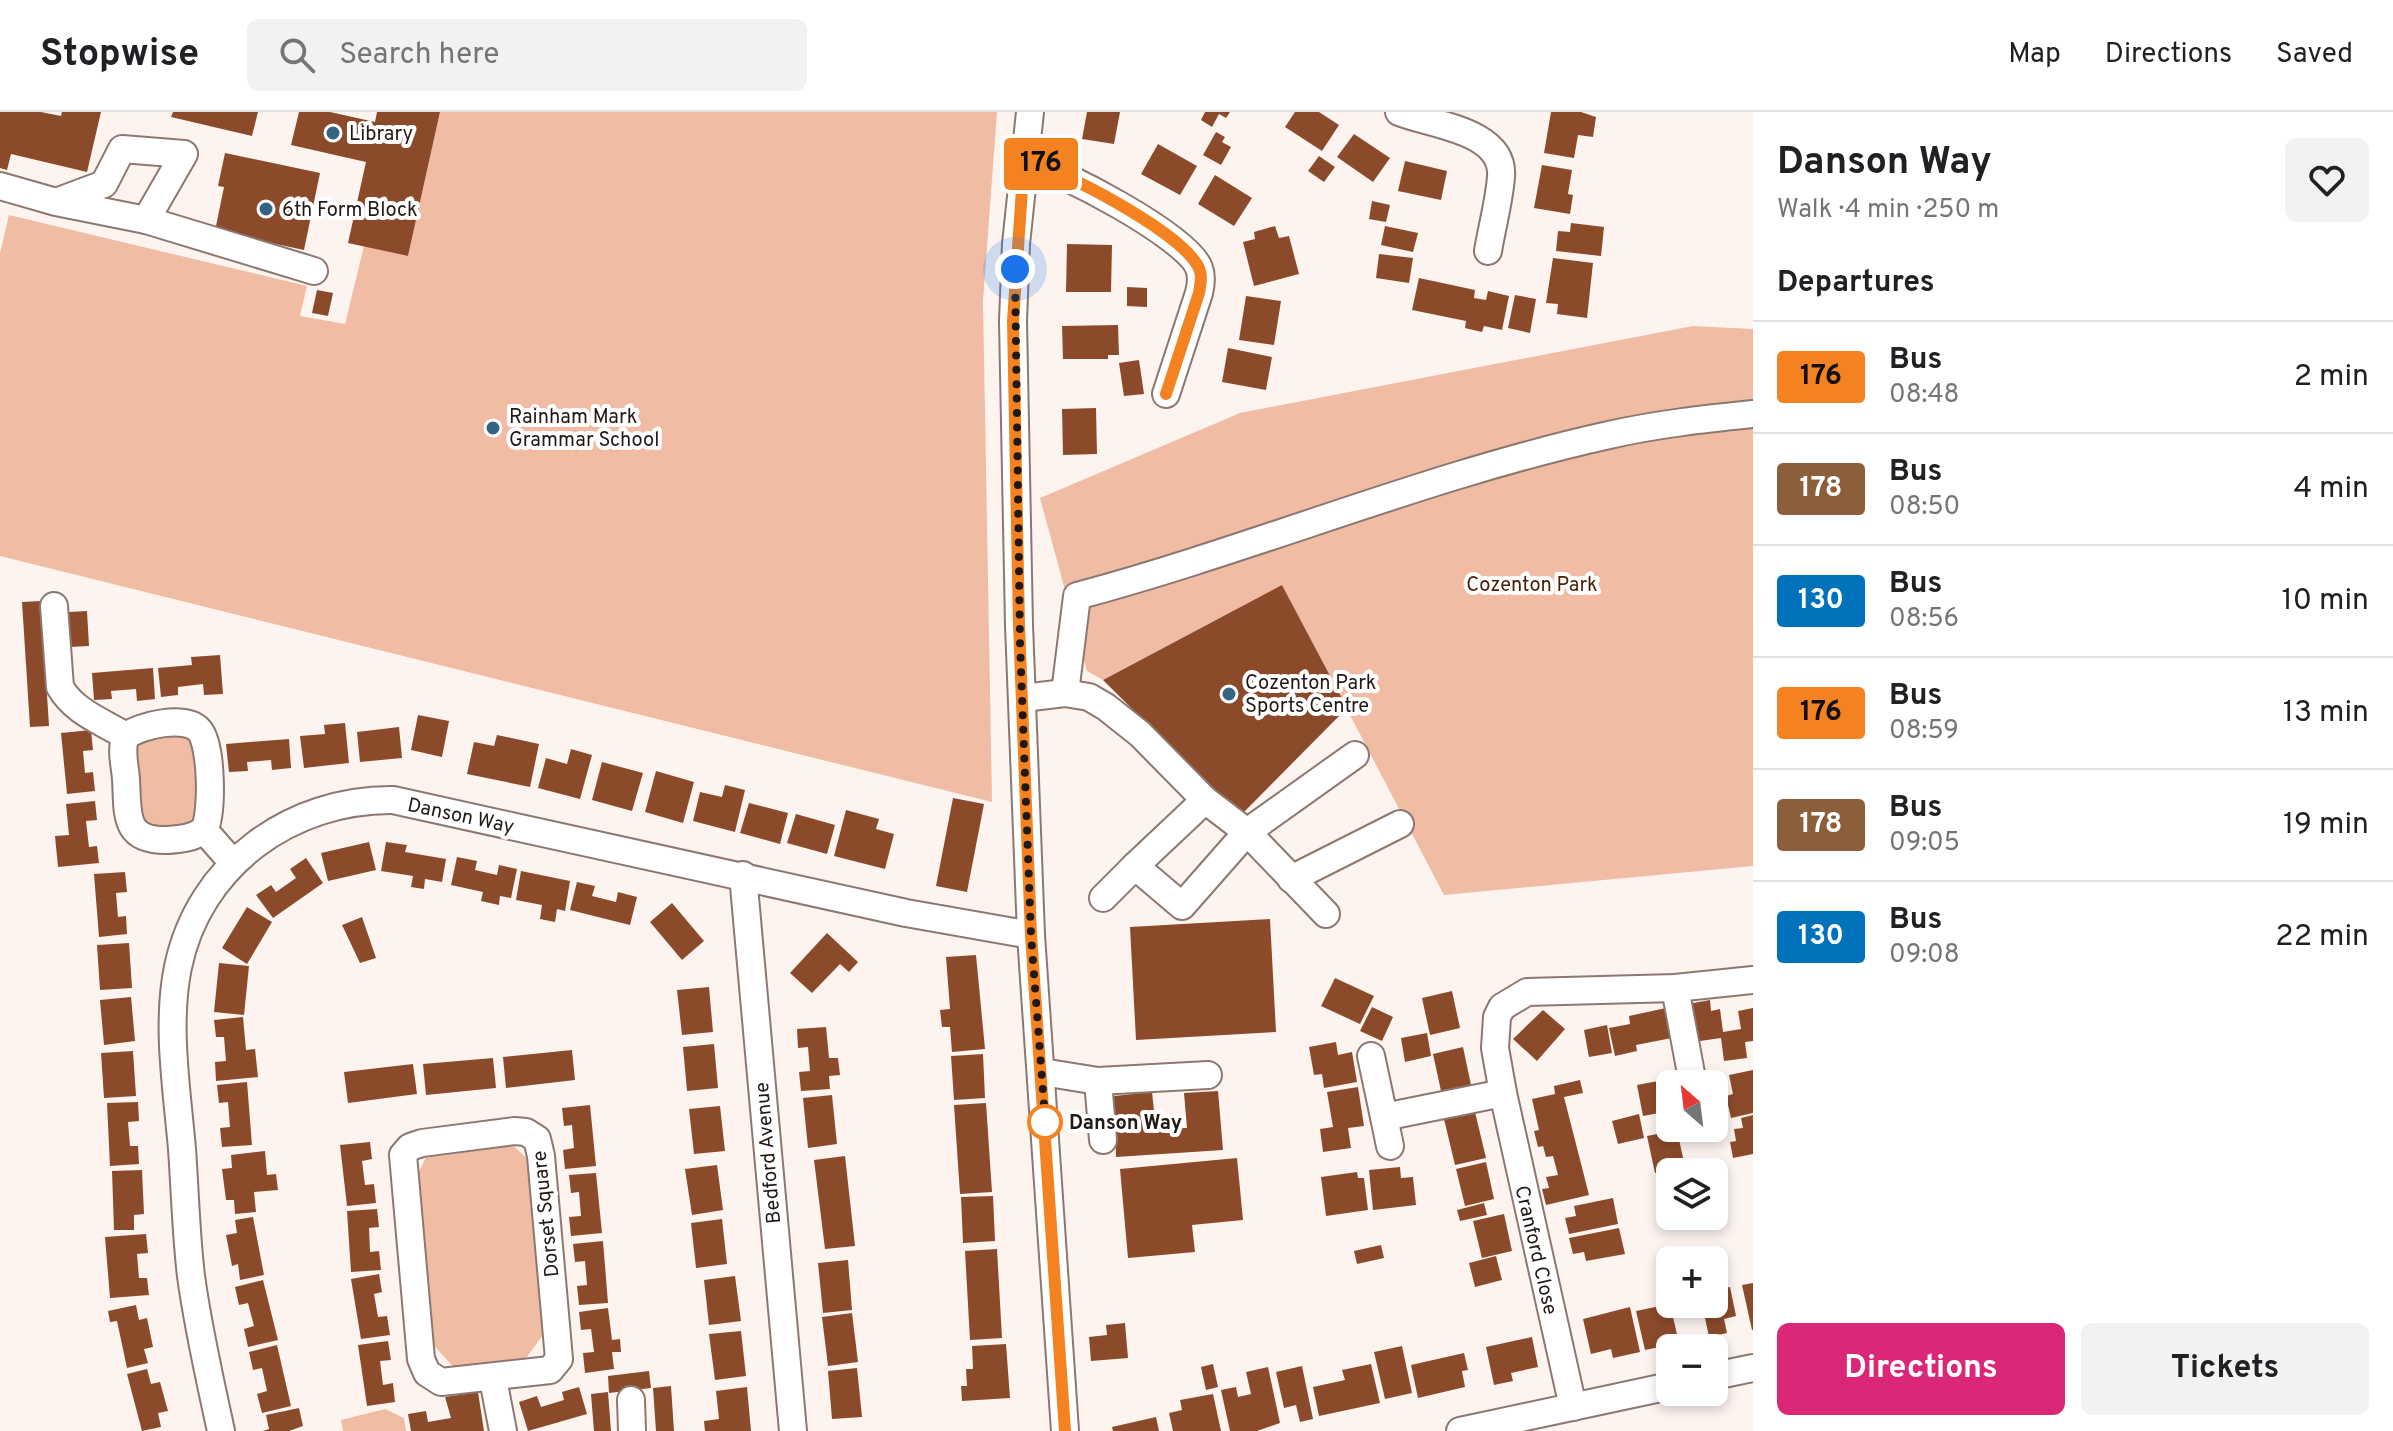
<!DOCTYPE html>
<meta charset="utf-8">
<style>
body{margin:0;font-family:Overpass,sans-serif;background:#f2f2f2;color:#202124;height:100vh;display:flex;flex-direction:column;font-size:30px;white-space:nowrap}
*{box-sizing:border-box;margin:0}
p{font-size:26px;color:#757577}
.icon{flex:none;width:44px;height:44px;fill:none;stroke:currentColor;stroke-width:2;stroke-linecap:round;stroke-linejoin:round}
.map{position:relative;flex:1;overflow:hidden}
.drawer{display:flex;flex-direction:column;background:#fff;width:640px}
.drawer>*{flex:none}
.badge{padding:0 16px;border-radius:6px;font-size:28px;line-height:52px}
.needle{width:52px;rotate:332deg}
.controls{position:absolute;left:1656px;top:958px;display:grid;gap:16px}
.controls a{display:grid;place-items:center;width:72px;height:72px;border-radius:12px;background:#fff;box-shadow:0 4px 12px #0003;font-size:40px}
.you{position:absolute;width:40px;height:40px;margin:-20px;border:6px solid #fff;border-radius:50%;background:#1a73e8;box-shadow:0 0 0 12px #1a73e833}
.map>.badge{position:absolute;translate:-50% -50%;box-shadow:0 0 0 4px #fff}
h2{padding:0 24px;font-size:30px;line-height:72px}
.round{display:grid;place-items:center;flex:none;width:84px;height:84px;border-radius:12px;background:#f2f2f2}
.headline{display:flex;align-items:center;justify-content:space-between;height:136px;padding:0 24px}
h1{font-size:38px;font-weight:700;line-height:60px}
.cta{display:flex;gap:16px;margin-top:auto;padding:16px 24px}
.cta a{flex:1;height:92px;border-radius:12px;background:#db2777;color:#fff;font-size:32px;font-weight:700;line-height:92px;text-align:center}
.cta a+a{background:#f2f2f2;color:#202124}
ul{padding:0;list-style:none}
li{display:flex;align-items:center;gap:24px;height:112px;padding:0 24px;border-top:2px solid #e0e0e0}
li div{flex:1}
li b{display:block;font-size:30px}
li em{font-style:normal}
li .badge{min-width:88px;font-weight:700;text-align:center}
header{display:flex;align-items:center;gap:48px;box-sizing:border-box;height:112px;padding:0 40px;background:#fff;border-bottom:2px solid #e0e0e0}
header strong{font-size:38px}
nav{display:flex;gap:44px;margin-inline-start:auto;font-size:28px}
.search{width:560px;height:72px;background:#f2f2f2;display:flex;align-items:center;gap:20px;box-sizing:border-box;padding:0 28px;border-radius:12px;color:#757577;font-size:30px}
main{display:flex;flex:1;min-height:0}
.map>svg:first-child{display:block}
.green{fill:#f1bca4}
.building{fill:#8b4b2b}
.lines{fill:none;stroke-linecap:round;stroke-linejoin:round}
.minor-casing{stroke:#8c7870;stroke-width:30}
.minor{stroke:#fff;stroke-width:26}
.line-casing{stroke:#fff;stroke-width:18}
.line{stroke:#f58220;stroke-width:12}
.walk{stroke:#211915;stroke-width:8;stroke-dasharray:0 14.4}
.poi-dot{fill:#336583;stroke:#fff;stroke-width:3}
.stop-dot{fill:#fff;stroke:#f58220;stroke-width:4}
.labels{text-anchor:middle;stroke-width:8;stroke-linejoin:round;paint-order:stroke}
.poi-label{font-size:20px;fill:#211915;stroke:#fff;text-anchor:start}
.park-label{font-size:20px;fill:#491c04;stroke:#fff}
.street-label{font-size:20px;fill:#211915;stroke:#fff}
.stop-label{font-size:20px;font-weight:bold;fill:#211915;stroke:#fff;text-anchor:start}
</style>
<header>
<strong>Stopwise</strong>
<div class="search"><svg class="icon" aria-label="search" viewBox="0 0 24 24"><circle cx="10" cy="10" r="6"/><path d="M15 15l6 6"/></svg>Search here</div>
<nav><a>Map</a><a>Directions</a><a>Saved</a></nav>
</header>
<main>
<div class="map">
<svg width="1753" height="1319" viewBox="0 0 1753 1319">
<rect width="100%" height="100%" fill="#fdf4f0"/>
<g class="green">
<path d="M440,0H997L983,189L992,690L0,444V141L9,103L307,174L300,204L345,212L364,134L408,144Z"/>
<path d="M1693,214L1753,217V754L1444,783L1282,473L1103,568L1087,559L1040,386L1240,301Z"/>
<path d="M179,617L198,628V711L162,717L142,716L133,626Z"/>
<path d="M509,1030L531,1050L548,1216L521,1253L457,1259L428,1227L415,1068L429,1039Z"/>
<path d="M385,1297L404,1306L406,1319H343L341,1308Z"/>
</g>
<g class="building">
<path d="M0,0H41L61,4L62,0H101L87,60L11,42L7,58L0,56Z"/>
<path d="M173,0H258L252,24L171,5Z"/>
<path d="M299,0H330L375,10L377,0H440L408,144L348,131L366,50L291,33Z"/>
<path d="M1087,0H1120L1114,32L1082,27Z"/>
<path d="M1205,0H1230L1226,6L1219,2L1212,15L1201,8Z"/>
<path d="M1295,0H1319L1339,13L1322,39L1285,15Z"/>
<path d="M1551,0H1581L1596,5L1593,25L1578,23L1574,46L1544,41Z"/>
<path d="M1216,20L1225,25L1222,30L1231,35L1221,53L1203,43Z"/>
<path d="M1354,22L1390,46L1373,70L1337,45Z"/>
<path d="M1158,32L1197,54L1180,83L1141,62Z"/>
<path d="M225,41L320,61L304,138L215,119L224,75L218,74Z"/>
<path d="M1319,44L1335,55L1324,70L1308,59Z"/>
<path d="M1405,49L1447,59L1441,88L1398,79Z"/>
<path d="M1542,53L1572,58L1568,82L1573,83L1570,102L1534,96Z"/>
<path d="M1215,63L1252,86L1234,114L1198,92Z"/>
<path d="M1372,89L1390,93L1386,110L1369,107Z"/>
<path d="M1571,111L1604,115L1601,144L1556,139L1558,119L1570,120Z"/>
<path d="M1275,114L1279,126L1289,124L1299,162L1254,174L1243,130L1255,127L1254,120Z"/>
<path d="M1385,114L1418,121L1413,140L1381,133Z"/>
<path d="M1067,132L1112,133L1111,180H1066Z"/>
<path d="M1379,142L1413,146L1409,171L1376,166Z"/>
<path d="M1553,146L1593,151L1587,206L1557,202L1558,192L1546,191Z"/>
<path d="M1419,166L1475,178L1474,186L1486,188L1488,179L1509,184L1502,218L1484,214L1482,220L1465,216L1466,209L1412,198Z"/>
<path d="M1127,175L1147,176V195L1127,194Z"/>
<path d="M317,178L333,181L328,204L312,201Z"/>
<path d="M1515,183L1536,187L1530,221L1508,216Z"/>
<path d="M1246,184L1281,189L1274,233L1239,228Z"/>
<path d="M1118,213L1119,243H1108V247H1063L1062,214Z"/>
<path d="M1228,236L1272,245L1266,278L1222,270Z"/>
<path d="M1139,248L1144,282L1124,284L1119,251Z"/>
<path d="M1096,296L1097,342L1063,343L1062,297Z"/>
<path d="M1282,473L1347,596L1240,704L1103,568Z"/>
<path d="M41,489L49,614L30,615L22,490Z"/>
<path d="M87,499L89,534L70,535L69,500Z"/>
<path d="M220,543L223,582L204,583L203,572L178,575V583L161,585L158,556L192,553L191,545Z"/>
<path d="M153,556L155,587L137,589L136,577L111,579L112,587L94,588L92,561Z"/>
<path d="M418,603L449,609L442,645L411,638Z"/>
<path d="M345,611L349,651L304,656L300,624L325,622L324,613Z"/>
<path d="M399,615L402,646L360,650L357,620Z"/>
<path d="M91,618L93,638L83,639L85,661L93,660L95,679L67,682L61,621Z"/>
<path d="M497,623L539,632L530,675L467,662L474,630L494,634Z"/>
<path d="M289,627L291,656L272,658L271,648L247,650L248,659L229,660L226,632Z"/>
<path d="M571,637L592,643L580,687L538,676L546,646L567,652Z"/>
<path d="M602,650L643,661L632,699L592,688Z"/>
<path d="M656,659L694,670L683,711L645,700Z"/>
<path d="M725,673L745,678L735,720L693,709L700,680L722,685Z"/>
<path d="M953,686L984,692L967,780L936,774Z"/>
<path d="M95,689L97,708L86,709L89,735L97,734L99,751L58,755L55,724L69,723L66,692Z"/>
<path d="M749,691L788,701L780,732L740,721Z"/>
<path d="M846,698L879,707L876,717L894,722L885,757L834,744Z"/>
<path d="M796,702L835,713L827,742L787,731Z"/>
<path d="M369,730L376,758L328,769L321,741Z"/>
<path d="M386,730L407,733L405,740L446,747L442,770L425,767L424,777L411,775L413,764L381,759Z"/>
<path d="M457,745L477,749L475,758L497,763L499,753L517,757L511,786L500,784L499,793L481,789L483,780L451,773Z"/>
<path d="M306,746L323,771L273,806L256,783L271,773L276,780L296,766L290,757Z"/>
<path d="M521,759L570,769L565,799L557,797L555,810L540,807L542,793L516,788Z"/>
<path d="M125,760L127,780L116,781L118,805L126,804L127,822L99,825L94,762Z"/>
<path d="M577,770L595,774L592,784L616,790L618,780L637,785L630,813L570,798Z"/>
<path d="M672,791L704,829L682,848L650,810Z"/>
<path d="M247,795L272,810L247,852L222,836Z"/>
<path d="M362,805L376,846L360,851L342,813Z"/>
<path d="M1270,807L1276,920L1136,928L1130,815Z"/>
<path d="M827,821L858,850L849,860L840,852L812,881L790,861Z"/>
<path d="M129,831L132,876L100,878L97,833Z"/>
<path d="M976,843L985,937L952,940L950,915H942L940,898L950,897L946,845Z"/>
<path d="M219,851L249,854L244,903L214,900Z"/>
<path d="M1335,866L1374,884L1360,912L1321,894Z"/>
<path d="M709,875L713,920L682,923L677,878Z"/>
<path d="M1452,879L1460,916L1430,923L1422,886Z"/>
<path d="M131,885L135,929L104,933L100,888Z"/>
<path d="M1710,888L1711,899L1720,897L1723,920L1741,917L1738,899L1753,896V929L1745,930L1747,946L1724,949L1721,926L1693,930L1688,892Z"/>
<path d="M1372,895L1393,905L1382,929L1360,919Z"/>
<path d="M1666,896L1672,926L1636,933L1637,939L1615,944L1609,916L1630,912L1629,904Z"/>
<path d="M1543,898L1565,917L1537,949L1513,927Z"/>
<path d="M243,905L246,938L255,937L258,965L216,969L215,950L226,949L224,925H216L214,908Z"/>
<path d="M1607,913L1612,941L1589,945L1584,918Z"/>
<path d="M826,915L829,946H838L840,963L829,964L830,977L801,979L799,960L810,959L808,935L798,936L797,917Z"/>
<path d="M1427,921L1431,944L1405,950L1401,926Z"/>
<path d="M1336,930L1338,943L1352,940L1357,970L1324,976L1322,962L1314,963L1309,935Z"/>
<path d="M714,932L718,976L687,979L683,935Z"/>
<path d="M1463,935L1471,973L1441,979L1433,942Z"/>
<path d="M572,938L575,968L506,976L503,945Z"/>
<path d="M133,939L136,984L104,986L101,941Z"/>
<path d="M983,942L985,986L954,988L951,944Z"/>
<path d="M493,946L496,976L426,983L423,952Z"/>
<path d="M413,952L417,982L348,991L344,960Z"/>
<path d="M1753,958V1001L1731,1006L1726,984L1733,982L1729,963Z"/>
<path d="M1669,967L1670,999L1643,1004L1637,973Z"/>
<path d="M1580,968L1583,981L1564,985L1589,1083L1546,1093L1542,1077L1549,1076L1546,1065L1558,1063L1553,1044L1546,1045L1543,1034L1538,1035L1534,1019L1539,1018L1532,987L1555,982L1554,974Z"/>
<path d="M247,970L252,1033L222,1035L220,1016L230,1015L228,990L219,991L217,973Z"/>
<path d="M1358,975L1364,1014L1348,1016L1351,1036L1323,1040L1320,1017L1333,1015L1327,980Z"/>
<path d="M1218,979L1223,1038L1116,1045L1114,984L1152,980L1156,1017L1187,1016L1184,981Z"/>
<path d="M832,983L837,1032L808,1036L803,986Z"/>
<path d="M138,990L139,1009L128,1010L130,1034H138L139,1052L110,1054L107,991Z"/>
<path d="M986,991L992,1080L960,1082L954,993Z"/>
<path d="M590,993L596,1054L565,1057L563,1038L574,1036L572,1013L564,1014L562,996Z"/>
<path d="M720,994L725,1039L694,1042L689,997Z"/>
<path d="M1475,1000L1486,1046L1455,1053L1444,1007Z"/>
<path d="M1639,1002L1644,1026L1618,1032L1612,1009Z"/>
<path d="M1753,1003V1042L1733,1046L1730,1030L1736,1029L1734,1017L1743,1016L1741,1006Z"/>
<path d="M1677,1018L1685,1055L1655,1061L1647,1024Z"/>
<path d="M370,1030L372,1047L362,1049L365,1073L374,1072L376,1091L347,1094L340,1033Z"/>
<path d="M265,1039L267,1063L276,1062L278,1078L254,1080L256,1100L235,1102L234,1088H226L222,1057L232,1056L231,1043Z"/>
<path d="M845,1044L855,1134L825,1137L814,1048Z"/>
<path d="M1237,1046L1243,1108L1192,1113L1195,1140L1128,1146L1120,1057Z"/>
<path d="M1486,1050L1494,1087L1465,1094L1456,1057Z"/>
<path d="M717,1053L723,1098L692,1103L685,1057Z"/>
<path d="M1400,1055L1401,1066L1413,1065L1416,1093L1373,1098L1369,1058Z"/>
<path d="M142,1058L144,1102L134,1103V1118H114L112,1059Z"/>
<path d="M1357,1060L1358,1066H1364L1368,1098L1326,1104L1321,1065Z"/>
<path d="M596,1061L602,1121L571,1124L569,1105L581,1104L579,1080L571,1081L569,1063Z"/>
<path d="M993,1084L995,1129L963,1131L961,1085Z"/>
<path d="M1613,1086L1618,1112L1569,1122L1565,1106L1576,1104L1574,1094Z"/>
<path d="M1484,1091L1487,1103L1460,1109L1457,1098Z"/>
<path d="M377,1097L379,1115L369,1116L370,1140L379,1139L381,1158L351,1160L347,1099Z"/>
<path d="M1504,1102L1512,1139L1482,1146L1473,1109Z"/>
<path d="M253,1105L264,1163L240,1168L238,1152L232,1154L226,1123L237,1121L235,1108Z"/>
<path d="M722,1107L727,1152L696,1156L691,1111Z"/>
<path d="M1619,1116L1625,1142L1586,1149L1584,1140L1573,1142L1569,1126Z"/>
<path d="M146,1122L148,1141L137,1142L139,1166H147L149,1183L110,1186L105,1125Z"/>
<path d="M603,1129L608,1191L579,1193L577,1174L587,1173L585,1149L575,1150L573,1132Z"/>
<path d="M1381,1133L1384,1146L1357,1152L1354,1139Z"/>
<path d="M997,1137L1002,1226L970,1228L965,1139Z"/>
<path d="M1496,1144L1502,1168L1475,1175L1469,1151Z"/>
<path d="M848,1148L852,1198L823,1201L818,1151Z"/>
<path d="M379,1162L382,1180L374,1182L378,1205L387,1204L390,1223L361,1227L351,1167Z"/>
<path d="M735,1164L741,1209L709,1213L704,1168Z"/>
<path d="M263,1168L278,1228L248,1235L244,1217L254,1214L248,1191L239,1193L235,1175Z"/>
<path d="M1753,1171V1218H1752L1742,1173Z"/>
<path d="M1730,1175L1736,1204L1724,1207L1727,1221L1709,1225L1702,1192H1714V1178Z"/>
<path d="M1670,1192L1679,1231L1645,1238L1636,1199Z"/>
<path d="M136,1193L139,1208L147,1206L153,1235L144,1237L148,1251L127,1256L117,1209L110,1210L108,1199Z"/>
<path d="M1630,1195L1640,1240L1613,1246L1611,1237L1591,1242L1583,1207Z"/>
<path d="M608,1196L612,1228L620,1227L621,1240H612L614,1257L585,1261L583,1241L594,1240L591,1217L581,1218L579,1200Z"/>
<path d="M852,1201L858,1250L828,1254L822,1205Z"/>
<path d="M1125,1211L1128,1246L1091,1249L1089,1225L1107,1223L1106,1213Z"/>
<path d="M741,1219L746,1264L715,1268L709,1222Z"/>
<path d="M1532,1225L1538,1255L1511,1261L1513,1269L1494,1273L1486,1235Z"/>
<path d="M388,1229L391,1248L380,1249L383,1273L393,1271L395,1290L367,1294L358,1233Z"/>
<path d="M1006,1232L1010,1286L962,1289L961,1274H967L966,1257H973L972,1234Z"/>
<path d="M277,1233L291,1294L262,1301L257,1282L267,1279L262,1256L253,1258L249,1240Z"/>
<path d="M1402,1234L1412,1281L1385,1287L1374,1240Z"/>
<path d="M1464,1241L1468,1258L1462,1259L1465,1275L1418,1286L1411,1253Z"/>
<path d="M1213,1252L1218,1275L1206,1278L1201,1255Z"/>
<path d="M1371,1252L1380,1291L1319,1304L1313,1275L1345,1268L1342,1258Z"/>
<path d="M1302,1254L1313,1307L1300,1310L1296,1293L1284,1296L1276,1260Z"/>
<path d="M1268,1255L1280,1311L1257,1319H1230L1221,1278L1236,1275L1238,1285L1251,1282L1246,1260Z"/>
<path d="M857,1256L862,1305L832,1307L828,1259Z"/>
<path d="M147,1257L151,1272L160,1270L168,1299L158,1301L161,1315L142,1319L127,1262Z"/>
<path d="M649,1259L651,1276L609,1281L608,1264Z"/>
<path d="M671,1274L674,1319H656L653,1276Z"/>
<path d="M579,1275L587,1302L528,1319L519,1290L537,1284L541,1295L564,1288L562,1280Z"/>
<path d="M747,1275L751,1319H705L704,1309L719,1307L716,1279Z"/>
<path d="M478,1280L484,1319H411L408,1302L426,1299L428,1310L451,1306L445,1285Z"/>
<path d="M608,1280L611,1319H594L591,1282Z"/>
<path d="M1213,1282L1221,1319H1173L1169,1301L1182,1298L1180,1288Z"/>
<path d="M299,1296L303,1314L289,1319H263L269,1317L266,1303Z"/>
<path d="M1156,1305L1159,1319H1113L1112,1315Z"/>
</g>
<g class="lines">
<defs>
<g id="minor">
<path d="M1030,0L1016,132L1013,209L1019,513L1031,823L1065,1319"/>
<path d="M1399,0C1431,13 1505,18 1501,65C1499,90 1492,115 1488,139"/>
<path d="M1024,48C1058,57 1187,124 1199,156C1202,164 1201,173 1199,181L1166,282"/>
<path d="M0,74L56,90L146,108L184,42L122,37L104,72L56,90"/>
<path d="M146,108L314,159"/>
<path d="M54,494L60,575C74,600 103,610 126,624"/>
<path d="M1065,581L1077,484C1256,436 1428,363 1609,323C1657,312 1705,307 1753,302"/>
<path d="M1023,586L1065,581L1089,585L1106,595L1140,622L1205,688L1247,720L1326,802"/>
<path d="M126,624C120,637 125,653 126,667C128,703 123,729 168,728C181,727 193,726 204,718L233,751"/>
<path d="M126,624C141,613 185,603 199,618C212,632 213,702 204,718"/>
<path d="M1205,688L1135,754L1182,794L1247,720L1355,643"/>
<path d="M743,763L793,1319"/>
<path d="M1291,767L1400,712"/>
<path d="M1103,786L1135,754"/>
<path d="M1675,876L1693,972"/>
<path d="M1371,944L1384,1005L1503,981"/>
<path d="M1042,960L1098,969L1103,1028"/>
<path d="M1098,969L1208,963"/>
<path d="M1384,1005L1390,1034"/>
<path d="M514,1019L526,1020L537,1027L541,1044L559,1247L550,1258L441,1270L427,1261L421,1247L403,1043L410,1035L422,1031Z"/>
<path d="M1714,1264L1753,1256"/>
<path d="M493,1267L503,1319"/>
<path d="M631,1288L632,1319"/>
<path d="M1573,1295L1503,981L1495,936L1497,905L1502,895L1527,880L1675,876L1753,868"/>
<path d="M221,1319C210,1268 198,1216 191,1164C186,1122 185,1079 182,1037C177,979 166,913 178,855C199,753 291,687 393,688L906,801L1031,823"/>
<path d="M1460,1319L1670,1274"/>
</g>
</defs>
<use href="#minor" class="minor-casing"/>
<use href="#minor" class="minor"/>
</g>
<g class="lines">
<defs>
<path id="line" d="M1065,1319L1031,823L1019,513L1013,209L1024,48C1063,58 1174,117 1196,151C1203,160 1201,170 1199,181L1166,282"/>
</defs>
<use href="#line" class="line-casing"/>
<use href="#line" class="line"/>
<path class="walk" d="M1015,157L1020,531L1031,823L1046,1019L1045,1010"/>
</g>
<g class="poi-dot">
<circle cx="333" cy="21" r="8"/>
<circle cx="266" cy="97" r="8"/>
<circle cx="493" cy="316" r="8"/>
<circle cx="1229" cy="582" r="8"/>
</g>
<circle class="stop-dot" cx="1045" cy="1010" r="16"/>
<g class="labels">
<g class="poi-label">
<text x="349" y="28">Library</text>
<text x="282" y="104">6th Form Block</text>
<text x="509" y="311">Rainham Mark<tspan x="509" dy="23">Grammar School</tspan></text>
<text x="1245" y="577">Cozenton Park<tspan x="1245" dy="23">Sports Centre</tspan></text>
</g>
<g class="park-label">
<text x="1532" y="479">Cozenton Park</text>
</g>
<g class="street-label">
<text transform="translate(461 703) rotate(12)" y="7">Danson Way</text>
<text transform="translate(767 1041) rotate(-95)" y="7">Bedford Avenue</text>
<text transform="translate(545 1102) rotate(-96)" y="7">Dorset Square</text>
<text transform="translate(1537 1138) rotate(77)" y="7">Cranford Close</text>
</g>
<g class="stop-label">
<text x="1069" y="1017">Danson Way</text>
</g>
</g>
</svg>
<div class="controls">
<a><svg class="needle" viewBox="-14 -14 28 28"><path d="M0-13l5 13h-10z" fill="#e53935"/><path d="M0 13l5-13h-10z" fill="#757577"/></svg></a>
<a><svg class="icon" aria-label="layers" viewBox="0 0 24 24"><path d="M12 4l9 5-9 5-9-5zM3 14l9 5 9-5"/></svg></a>
<a>+</a>
<a>−</a>
</div>
<div class="you" style="left:1015px;top:157px"></div>
<b class="badge" style="left:1041px;top:52px;background:#f58220;color:#111">176</b>
</div>
<section class="drawer">
<div class="headline"><div><h1>Danson Way</h1><p>Walk · 4 min · 250 m</p></div><a class="round"><svg class="icon" aria-label="heart" viewBox="0 0 24 24"><path d="M12 20l-8-8c-3-5 5-10 8-4 3-6 11-1 8 4z"/></svg></a></div>
<h2>Departures</h2>
<ul>
<li><span class="badge" style="background:#f58220;color:#111">176</span><div><b>Bus</b><p>08:48</p></div><em>2 min</em></li>
<li><span class="badge" style="background:#8b5e3c;color:#fff">178</span><div><b>Bus</b><p>08:50</p></div><em>4 min</em></li>
<li><span class="badge" style="background:#0072bc;color:#fff">130</span><div><b>Bus</b><p>08:56</p></div><em>10 min</em></li>
<li><span class="badge" style="background:#f58220;color:#111">176</span><div><b>Bus</b><p>08:59</p></div><em>13 min</em></li>
<li><span class="badge" style="background:#8b5e3c;color:#fff">178</span><div><b>Bus</b><p>09:05</p></div><em>19 min</em></li>
<li><span class="badge" style="background:#0072bc;color:#fff">130</span><div><b>Bus</b><p>09:08</p></div><em>22 min</em></li>
</ul>
<div class="cta"><a>Directions</a><a>Tickets</a></div>
</section>
</main>
